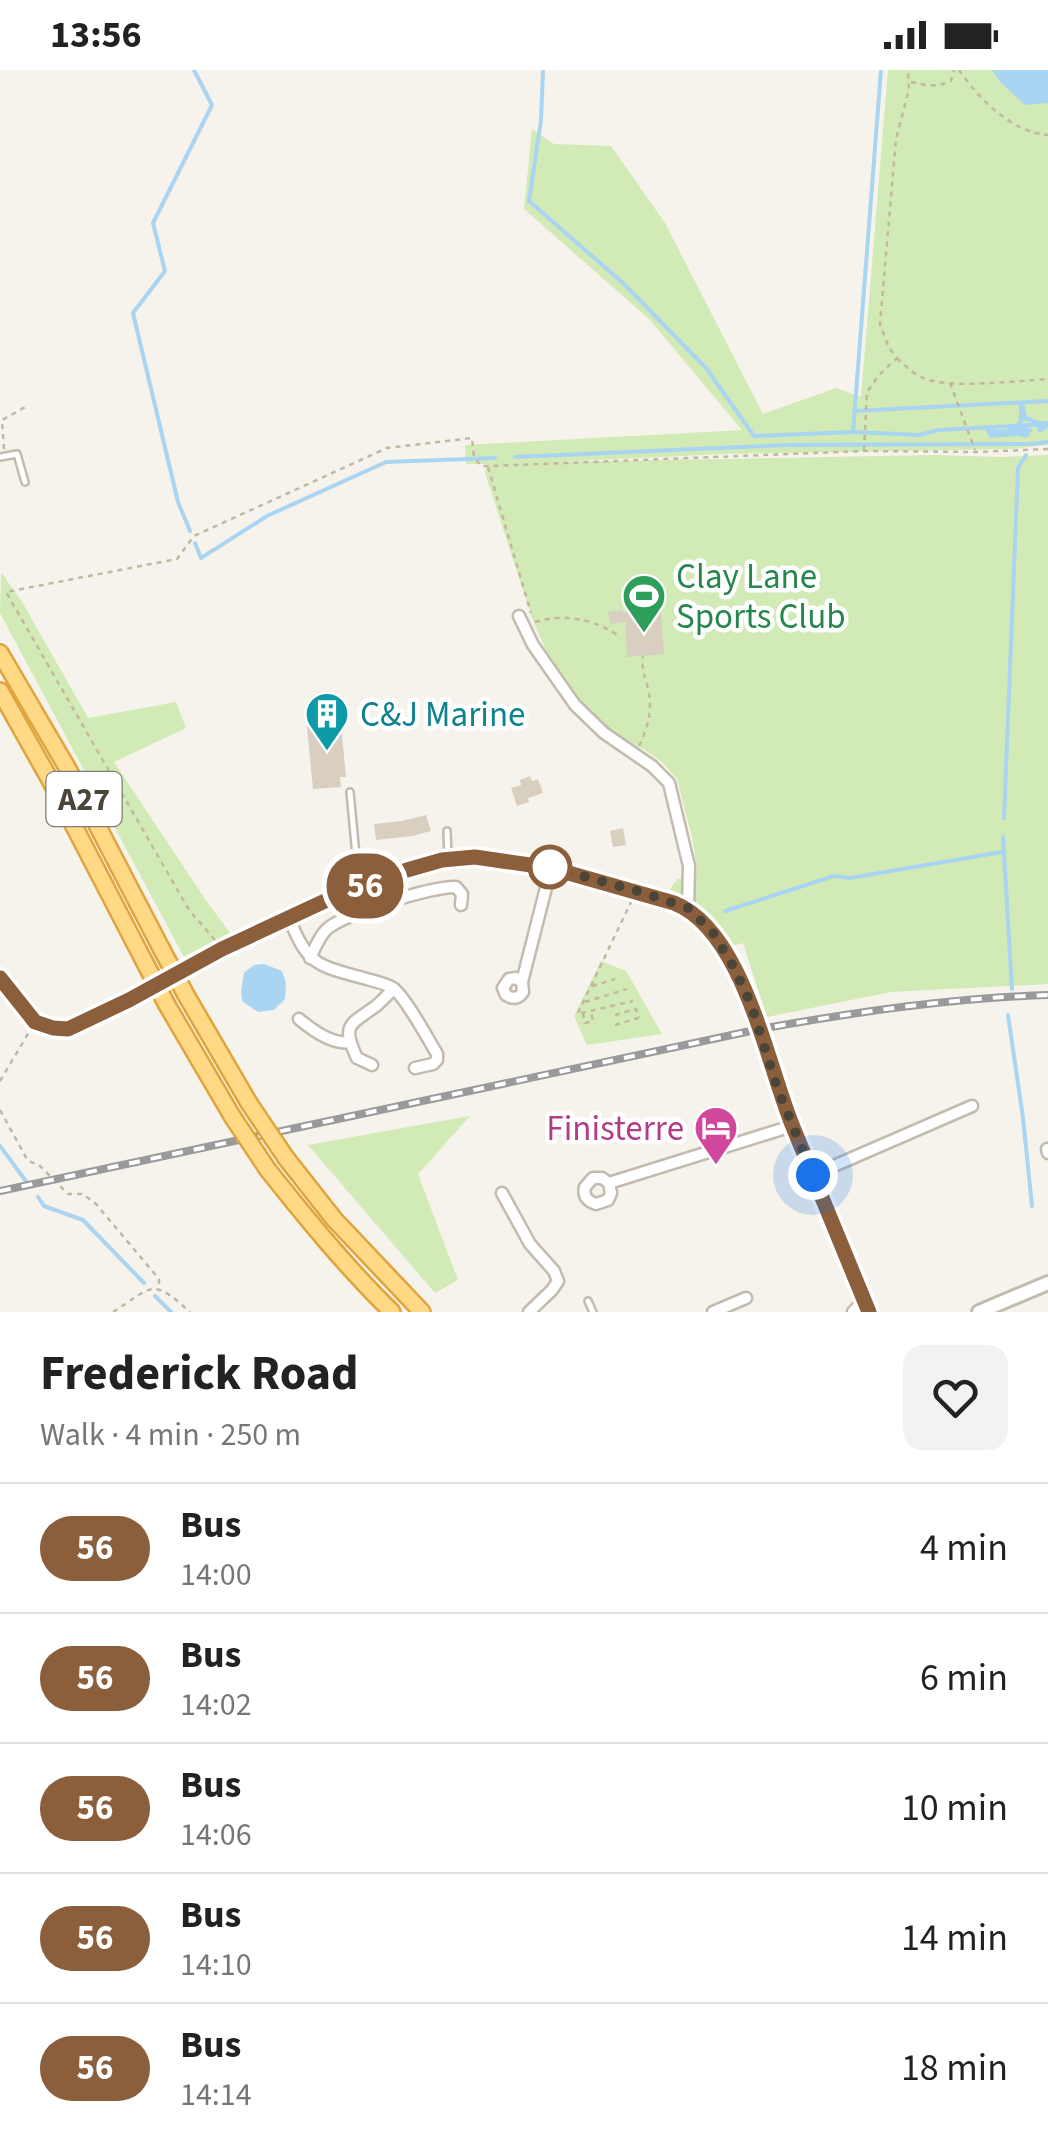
<!DOCTYPE html>
<meta charset="utf-8">
<style>
body{margin:0;font-family:"Source Sans 3",sans-serif;background:#f2f2f2;color:#222;height:100vh;display:flex;flex-direction:column;font-size:38px;white-space:nowrap}
*{box-sizing:border-box;margin:0}
p{font-size:32px;color:#767676}
.icon{flex:none;width:55px;height:55px;fill:none;stroke:currentColor;stroke-width:2;stroke-linecap:round;stroke-linejoin:round}
.map{position:relative;height:1242px;overflow:hidden}
.sheet{display:flex;flex-direction:column;background:#fff;flex:1}
.sheet>*{flex:none}
.badge{padding:0 20px;border-radius:32px;font-size:35px;line-height:65px}
.you{position:absolute;width:50px;height:50px;margin:-25px;border:8px solid #fff;border-radius:50%;background:#1a73e8;box-shadow:0 0 0 15px #1a73e833}
.map>.badge{position:absolute;translate:-50% -50%;box-shadow:0 0 0 5px #fff}
.round{display:grid;place-items:center;flex:none;width:105px;height:105px;border-radius:20px;background:#f2f2f2}
.overview{display:flex;align-items:center;justify-content:space-between;height:170px;padding:0 40px}
h1{font-size:48px;font-weight:700;line-height:75px}
ul{padding:0;list-style:none}
li{display:flex;align-items:center;gap:30px;height:130px;padding:0 40px;border-top:2px solid #e0e0e0}
li div{flex:1}
li b{display:block;font-size:38px}
li em{font-style:normal}
li .badge{min-width:110px;font-weight:700;text-align:center}
.status{display:flex;justify-content:space-between;align-items:center;height:70px;padding:0 50px;background:#fff;direction:ltr}
.status svg{height:28px;fill:currentColor}
.map>svg:first-child{display:block}
.green{fill:#d2eab5}
.water{fill:#a9d4f2}
.lines{fill:none;stroke-linecap:round;stroke-linejoin:round}
.stream{stroke:#a9d4f2;stroke-width:4}
.building{fill:#d8cfc1}
.service-casing{stroke:#c2bbae;stroke-width:10}
.minor-casing{stroke:#c2bbae;stroke-width:15}
.tertiary-casing{stroke:#c2bbae;stroke-width:18}
.trunk-casing{stroke:#e0a43c;stroke-width:20}
.path{stroke:#c4b79f;stroke-width:2.5;stroke-dasharray:5 5;stroke-linecap:butt}
.service{stroke:#fff;stroke-width:5}
.minor{stroke:#fff;stroke-width:10}
.tertiary{stroke:#fff;stroke-width:12}
.trunk{stroke:#ffd985;stroke-width:15}
.rail-casing{stroke:#9a9a9a;stroke-width:8}
.rail{stroke:#fff;stroke-width:4;stroke-dasharray:11;stroke-linecap:butt}
.trunk-bridge-casing{stroke:#e0a43c;stroke-width:20;stroke-linecap:butt}
.trunk-bridge{stroke:#ffd985;stroke-width:15}
.line-casing{stroke:#fff;stroke-width:22}
.line{stroke:#8b5e3c;stroke-width:15}
.walk{stroke:#4b4439;stroke-width:10;stroke-dasharray:0 18}
.stop-dot{fill:#fff;stroke:#8b5e3c;stroke-width:5}
.labels{text-anchor:middle;stroke-width:9;stroke-linejoin:round;paint-order:stroke}
.shield{fill:#fff;stroke:#817c74;stroke-width:2.5}
.shield-label{font-size:32px;font-weight:bold;fill:#4b4439}
.leisure-label{font-size:35px;fill:#27864d;stroke:#fff;text-anchor:start}
.culture-label{font-size:35px;fill:#0d838f;stroke:#fff;text-anchor:start}
.hotel-label{font-size:35px;fill:#b23c85;stroke:#fff;text-anchor:end}
</style>
<div class="status"><b>13:56</b><svg viewBox="0 0 49 12"><path d="M0 12V9h3v3zM5 12V6h3v6zM10 12V3h3v9zM15 12V0h3v12zM26 1h20v11H26zM47 4h2v5h-2z"/></svg></div>
<div class="map">
<svg width="1048" height="1242" viewBox="0 0 1048 1242">
<rect width="100%" height="100%" fill="#f6f3ec"/>
<g class="green">
<path d="M888,0H1048V375L1011,379L726,384L553,392L935,385L1002,387L1048,385V914L891,922L767,947L743,873L732,876L717,854L670,819L678,808L694,814L697,798L692,767L677,709L663,693L648,682L608,659L576,629L550,590L532,548L485,403L487,394H466L465,375L742,360L649,249L524,139L532,59L554,74L611,76L665,153L763,344L836,318L861,327Z"/>
<path d="M1,502L22,532L88,648L176,632L186,658L114,692L207,832L230,863L184,887L0,543Z"/>
<path d="M601,891L626,901L662,964L587,975L574,946Z"/>
<path d="M470,1046L418,1104L458,1210L435,1223L308,1075Z"/>
</g>
<g class="water">
<path d="M992,0H1048V33L1025,35L1001,13Z"/>
<path d="M1019,333H1024L1027,346L1039,351H1048V358L1039,363L1035,354L1024,350L1021,355L1033,359L1027,368L1018,366L990,368L984,357C998,360 1008,363 1019,351Z"/>
<path d="M264,894L282,901L286,913L285,929L274,940L258,942L242,931L241,921L244,903L254,895Z"/>
</g>
<g class="lines">
<g class="stream">
<path d="M543,0L541,50L529,131L623,213L706,298L754,366L853,362L920,365L938,360L1048,354"/>
<path d="M855,341L1048,331"/>
<path d="M853,362L881,0"/>
<path d="M515,387L787,375L1032,374L1048,372"/>
<path d="M190,461L178,432L133,243L165,201L153,153L212,35L194,0"/>
<path d="M195,473L201,488L267,446L386,392L495,388"/>
<path d="M1004,748L1018,398L1026,385"/>
<path d="M1003,767L1012,919"/>
<path d="M725,841L834,806L850,808L1002,782"/>
<path d="M1008,945L1023,1048L1032,1136"/>
<path d="M0,1076L28,1114"/>
<path d="M38,1127L44,1136L83,1150L144,1213"/>
<path d="M155,1226L171,1242"/>
</g>
</g>
<g class="building">
<path d="M623,540V543L661,541L664,584L627,587L625,552L610,554L608,542Z"/>
<path d="M340,645L346,707H340L341,717L313,719L307,657L320,656V647Z"/>
<path d="M530,706L532,711L538,709L543,723L528,728L529,732L517,736L511,718L521,715L520,710Z"/>
<path d="M426,745L431,761L412,766L376,770L374,754L402,751Z"/>
<path d="M623,758L626,775L613,777L610,761Z"/>
</g>
<g class="lines">
<defs>
<g id="service">
<path d="M0,387L17,384L25,412"/>
<path d="M350,722L357,796L364,812"/>
<path d="M447,761L448,788"/>
<path d="M588,1231L593,1242"/>
</g>
<g id="minor">
<path d="M519,546L533,575L575,635L604,663L652,696L669,713L689,796L688,838"/>
<path d="M289,848C308,895 316,895 363,908C373,911 385,913 393,918C406,928 428,969 437,984V990L433,994L415,998"/>
<path d="M310,888C315,878 319,867 326,860C342,844 433,816 456,817L462,824L461,835"/>
<path d="M522,912L516,908L509,909L503,918L506,925C513,930 519,928 523,922L522,912L551,798"/>
<path d="M299,949C312,960 333,975 350,972"/>
<path d="M372,995L357,988C341,954 350,955 376,936C382,931 388,924 394,919"/>
<path d="M1047,1079L1048,1083"/>
<path d="M813,1105L972,1036"/>
<path d="M609,1113L611,1123L608,1130L596,1134C587,1131 583,1126 585,1117L593,1108H602L609,1113L792,1056"/>
<path d="M502,1123L530,1174L554,1201L558,1211L552,1220L529,1242"/>
<path d="M713,1242L746,1228"/>
<path d="M853,1242L864,1230"/>
</g>
<g id="tertiary">
<path d="M0,909L35,952L53,958L69,959L129,929L222,879L325,831L407,800L442,790L475,787L551,798L674,833C743,859 767,994 793,1057C818,1119 844,1180 869,1242"/>
<path d="M979,1242L1048,1213"/>
</g>
<g id="trunk">
<path d="M0,583L68,699L161,878"/>
<path d="M0,621L49,708L143,889"/>
<path d="M186,925L249,1033"/>
<path d="M167,935L232,1046"/>
<path d="M286,1088L334,1149L422,1242"/>
<path d="M268,1100C307,1149 347,1198 392,1242"/>
</g>
</defs>
<use href="#service" class="service-casing"/>
<use href="#minor" class="minor-casing"/>
<use href="#tertiary" class="tertiary-casing"/>
<use href="#trunk" class="trunk-casing"/>
<g class="path">
<path d="M959,0C979,29 1011,62 1048,65"/>
<path d="M911,12C925,15 937,18 951,11L954,0"/>
<path d="M897,288C907,298 916,306 929,310C957,318 1017,311 1048,309"/>
<path d="M950,313L975,380"/>
<path d="M4,379L2,350L27,336"/>
<path d="M864,380L867,322L879,305L897,288L889,278L880,254L896,69L909,19L908,0"/>
<path d="M488,397L531,543"/>
<path d="M535,552C565,543 593,549 619,566"/>
<path d="M639,676C648,658 653,639 648,619C645,607 641,598 643,586"/>
<path d="M215,870L189,840L6,522L177,489L194,466L387,378L472,368L474,387L481,396H491L864,381L975,382L1048,379"/>
<path d="M592,916L615,909"/>
<path d="M585,932L627,919"/>
<path d="M578,943L631,832"/>
<path d="M581,943L633,931"/>
<path d="M583,943L585,953L593,951L591,942"/>
<path d="M615,945L636,939L639,948"/>
<path d="M615,955L638,948"/>
<path d="M0,1011L29,962"/>
<path d="M0,1040L28,1091L39,1095L68,1124H83L96,1134L159,1209V1218"/>
<path d="M113,1242C154,1216 151,1207 190,1242"/>
</g>
<use href="#service" class="service"/>
<use href="#minor" class="minor"/>
<use href="#tertiary" class="tertiary"/>
<use href="#trunk" class="trunk"/>
<defs>
<path id="rail" d="M0,1121L760,959C856,942 951,928 1048,925"/>
</defs>
<use href="#rail" class="rail-casing"/>
<use href="#rail" class="rail"/>
<defs>
<g id="trunk-bridge">
<path d="M161,878L186,925"/>
<path d="M143,889L167,935"/>
<path d="M249,1033L286,1088"/>
<path d="M232,1046L268,1100"/>
</g>
</defs>
<use href="#trunk-bridge" class="trunk-bridge-casing"/>
<use href="#trunk-bridge" class="trunk-bridge"/>
</g>
<g class="lines">
<defs>
<path id="line" d="M0,908L35,952L53,958L68,959L129,930L222,879L325,831L407,800L442,790L475,787L551,798L674,833C743,860 767,994 793,1057C818,1119 844,1180 869,1242"/>
</defs>
<use href="#line" class="line-casing"/>
<use href="#line" class="line"/>
<path class="walk" d="M550,797L644,823L688,838L713,863L733,896L751,934L778,1020L813,1105"/>
</g>
<defs>
<symbol id="stadium-pin" viewBox="-11 -11 22 30"><path d="M0 17L-7.5 6A9.5 9.5 0 1 1 7.5 6Z" fill="#2e9e5b" stroke="#fff"/><path d="M0-5a6.5 5 0 1 0 0 10a6.5 5 0 1 0 0-10ZM-3.5-1.8h7v3.6h-7Z" fill="#fff"/></symbol>
<symbol id="building-pin" viewBox="-11 -11 22 30"><path d="M0 17L-7.5 6A9.5 9.5 0 1 1 7.5 6Z" fill="#0f9aa8" stroke="#fff"/><path d="M-4-6H4V6H1V3H-1V6H-4ZM-2.5-4.3h1.7v1.8h-1.7ZM.8-4.3h1.7v1.8H.8ZM-2.5-1h1.7V.8h-1.7ZM.8-1h1.7V.8H.8Z" fill="#fff"/></symbol>
<symbol id="hotel-pin" viewBox="-11 -11 22 30"><path d="M0 17L-7.5 6A9.5 9.5 0 1 1 7.5 6Z" fill="#d1479c" stroke="#fff"/><path d="M-6-4.5h1.5V1H6V5H4.5V3h-9V5H-6ZM-4 0a1.8 1.8 0 1 1 3.6 0ZM.5 0V-2.5h3Q6-2.5 6 0Z" fill="#fff"/></symbol>
</defs>
<g fill-rule="evenodd">
<use href="#stadium-pin" x="619" y="501" width="50" height="68"/>
<use href="#building-pin" x="302" y="619" width="50" height="68"/>
<use href="#hotel-pin" x="691" y="1033" width="50" height="68"/>
</g>
<circle class="stop-dot" cx="550" cy="797" r="20"/>
<g class="labels">
<rect class="shield" x="46.5" y="702" width="75" height="54" rx="8"/>
<g class="shield-label">
<text x="84" y="740">A27</text>
</g>
<g class="leisure-label">
<text x="676" y="518">Clay Lane<tspan x="676" dy="40">Sports Club</tspan></text>
</g>
<g class="culture-label">
<text x="360" y="656">C&amp;J Marine</text>
</g>
<g class="hotel-label">
<text x="684" y="1070">Finisterre</text>
</g>
</g>
</svg>
<div class="you" style="left:813px;top:1105px"></div>
<b class="badge" style="left:365px;top:816px;background:#8b5e3c;color:#fff">56</b>
</div>
<section class="sheet">
<div class="overview"><div><h1>Frederick Road</h1><p>Walk · 4 min · 250 m</p></div><a class="round"><svg class="icon" aria-label="heart" viewBox="0 0 24 24"><path d="M12 20l-8-8c-3-5 5-10 8-4 3-6 11-1 8 4z"/></svg></a></div>
<ul>
<li><span class="badge" style="background:#8b5e3c;color:#fff">56</span><div><b>Bus</b><p>14:00</p></div><em>4 min</em></li>
<li><span class="badge" style="background:#8b5e3c;color:#fff">56</span><div><b>Bus</b><p>14:02</p></div><em>6 min</em></li>
<li><span class="badge" style="background:#8b5e3c;color:#fff">56</span><div><b>Bus</b><p>14:06</p></div><em>10 min</em></li>
<li><span class="badge" style="background:#8b5e3c;color:#fff">56</span><div><b>Bus</b><p>14:10</p></div><em>14 min</em></li>
<li><span class="badge" style="background:#8b5e3c;color:#fff">56</span><div><b>Bus</b><p>14:14</p></div><em>18 min</em></li>
</ul>
</section>
